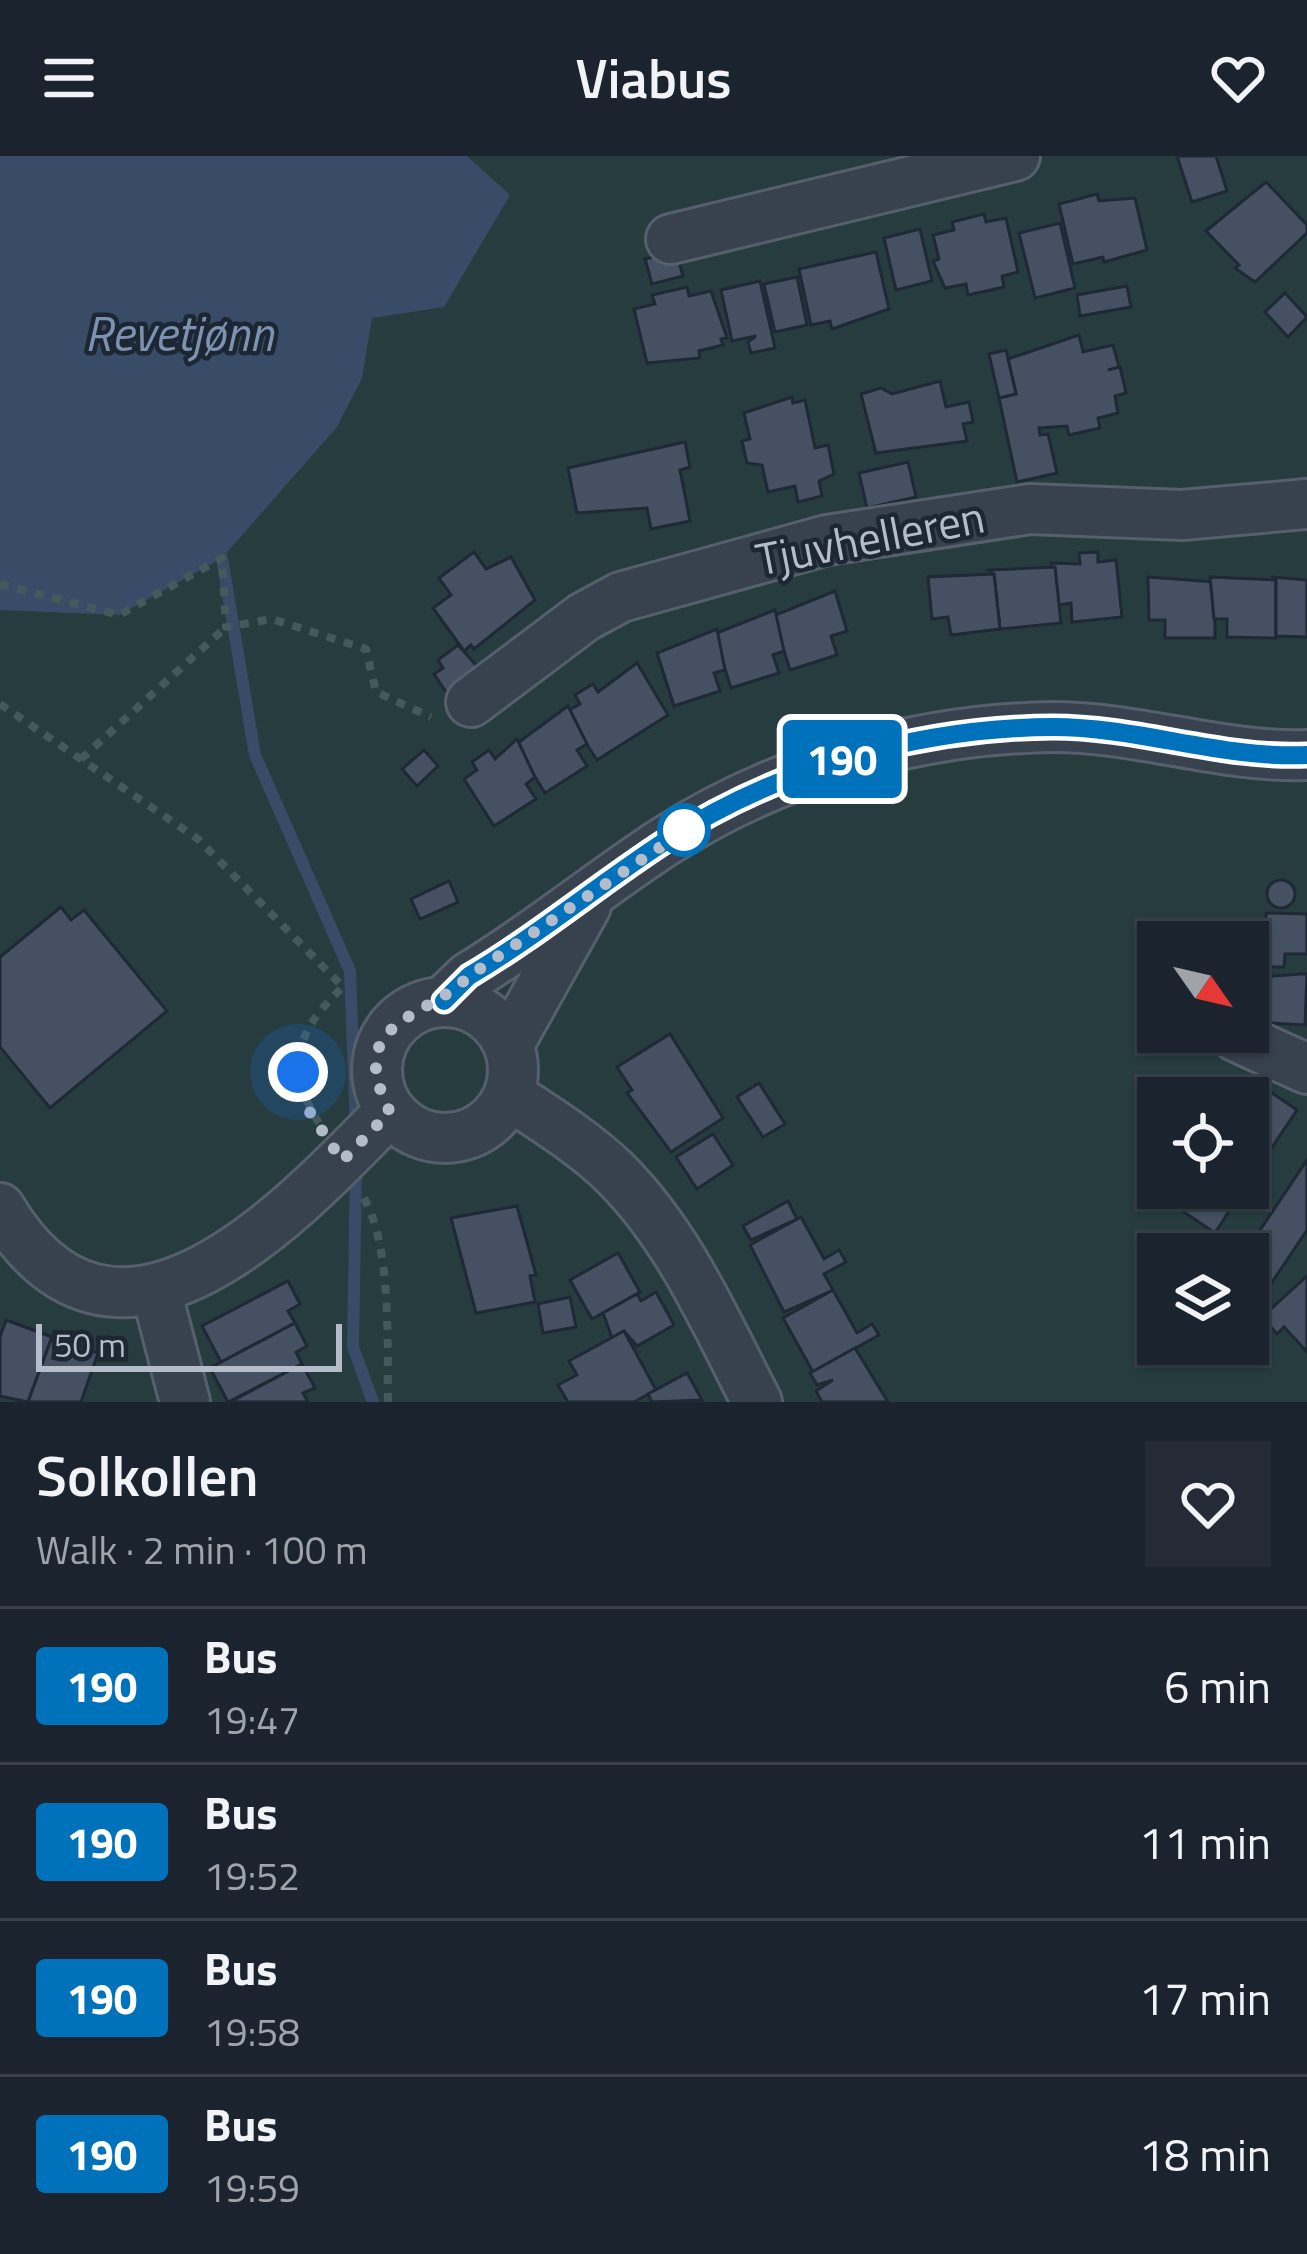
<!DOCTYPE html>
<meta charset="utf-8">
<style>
body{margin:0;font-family:"Titillium Web",sans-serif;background:#242b36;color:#f1f3f6;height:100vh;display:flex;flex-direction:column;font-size:45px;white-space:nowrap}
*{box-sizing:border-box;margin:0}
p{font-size:39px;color:#a0a4aa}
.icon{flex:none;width:66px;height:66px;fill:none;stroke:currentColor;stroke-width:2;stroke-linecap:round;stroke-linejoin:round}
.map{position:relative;height:1246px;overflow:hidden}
.side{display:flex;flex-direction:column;background:#1b232e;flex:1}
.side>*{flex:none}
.badge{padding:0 24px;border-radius:9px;font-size:42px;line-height:78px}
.needle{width:78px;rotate:124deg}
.controls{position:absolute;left:1137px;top:765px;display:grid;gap:24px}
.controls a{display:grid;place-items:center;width:132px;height:132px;border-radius:0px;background:#1b232e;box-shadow:0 3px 9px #0004,0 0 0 3px #39404a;font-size:60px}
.scale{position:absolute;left:36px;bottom:30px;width:306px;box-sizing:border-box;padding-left:12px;border:6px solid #b4bcc9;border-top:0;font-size:33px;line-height:42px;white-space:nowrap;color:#b4bcc9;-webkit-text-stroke:9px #1d2633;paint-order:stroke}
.you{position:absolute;width:60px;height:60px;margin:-30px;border:9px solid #fff;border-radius:50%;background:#1a73e8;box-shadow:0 0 0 18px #1a73e833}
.map>.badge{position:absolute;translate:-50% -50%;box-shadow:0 0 0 6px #fff}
.round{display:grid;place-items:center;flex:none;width:126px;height:126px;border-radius:0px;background:#242b36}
.summary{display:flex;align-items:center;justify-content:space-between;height:204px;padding:0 36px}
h1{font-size:57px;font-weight:600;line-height:90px}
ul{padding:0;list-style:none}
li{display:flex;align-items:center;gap:36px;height:156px;padding:0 36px;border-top:3px solid #39404a}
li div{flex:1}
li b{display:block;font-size:45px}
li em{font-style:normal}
li .badge{min-width:132px;font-weight:700;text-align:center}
header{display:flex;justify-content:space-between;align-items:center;height:156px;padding:0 36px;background:#1b232e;font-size:54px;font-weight:600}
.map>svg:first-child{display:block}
.green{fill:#263c3f;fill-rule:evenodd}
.water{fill:#394c67}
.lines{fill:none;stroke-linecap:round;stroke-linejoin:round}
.stream{stroke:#394c67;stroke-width:12}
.building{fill:#455162;stroke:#1f2835;stroke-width:3}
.minor-casing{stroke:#565f6c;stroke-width:54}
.path{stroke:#44595c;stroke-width:8;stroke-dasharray:9 9;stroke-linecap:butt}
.minor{stroke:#38414e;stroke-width:48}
.line-casing{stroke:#fff;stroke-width:27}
.line{stroke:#0072bc;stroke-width:18}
.walk{stroke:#b4bcc9;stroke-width:12;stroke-dasharray:0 21.6}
.stop-dot{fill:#fff;stroke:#0072bc;stroke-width:6}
.labels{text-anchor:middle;stroke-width:9;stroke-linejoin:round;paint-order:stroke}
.street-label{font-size:45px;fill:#b4bcc9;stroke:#1d2633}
.water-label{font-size:48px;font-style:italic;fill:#7c92b1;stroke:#1d2633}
</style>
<header><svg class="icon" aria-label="menu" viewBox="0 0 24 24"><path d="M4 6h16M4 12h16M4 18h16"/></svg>Viabus<svg class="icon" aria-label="heart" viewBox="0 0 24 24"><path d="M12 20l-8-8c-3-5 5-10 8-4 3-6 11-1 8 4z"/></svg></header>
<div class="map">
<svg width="1307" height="1246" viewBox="0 0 1307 1246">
<rect width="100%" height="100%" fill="#242f3e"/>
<path class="green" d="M0,0H1307V1246H0ZM1158,786H1248V876H1158ZM1158,942H1248V1032H1158ZM1158,1098H1248V1188H1158Z"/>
<path class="water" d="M0,0H467L510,39L444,151L372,162L362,222L337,271L222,402L119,459L0,454Z"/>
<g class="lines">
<g class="stream">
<path d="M222,402L255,599L350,815L356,972"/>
<path d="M356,1011L353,1191L373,1246"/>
</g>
</g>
<g class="building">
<path d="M1177,0H1216L1227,35L1192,46Z"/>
<path d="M1266,26L1307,69V77L1255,126L1235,112L1239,109L1206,75Z"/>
<path d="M1097,38L1099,45L1135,42L1147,94L1104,106L1103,101L1073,108L1059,48Z"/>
<path d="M984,58L986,66L1006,62L1018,116L1002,120L1004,131L968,139L966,128L945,132L933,105L939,103L933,79L954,74L952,66Z"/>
<path d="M1060,67L1075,132L1035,142L1019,77Z"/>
<path d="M920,73L932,125L896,134L884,82Z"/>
<path d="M676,95L683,120L652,128L645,103Z"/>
<path d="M876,96L889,153L832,173L830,165L811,169L799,113Z"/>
<path d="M797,121L807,169L775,176L764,128Z"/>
<path d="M760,125L775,192L751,197L748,186L756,180L732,185L721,134Z"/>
<path d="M1127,130L1131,151L1080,160L1077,139Z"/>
<path d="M687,131L689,140L711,135L727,182L721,183L723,189L699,195L700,202L647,207L634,153L655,148L652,139Z"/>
<path d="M1285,137L1307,161L1288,181L1265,156Z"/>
<path d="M1079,179L1083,196L1113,189L1119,211L1108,214L1120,211L1126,237L1115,240L1118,257L1098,262L1100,272L1069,279L1067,270L1039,272L1040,279L1048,278L1057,317L1017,326L999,242L1016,238L1008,203Z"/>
<path d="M1006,194L1016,238L999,242L989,198Z"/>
<path d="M940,225L946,251L969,246L973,266L963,268L967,285L876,297L861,238L881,232L892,238Z"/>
<path d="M792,241L793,247L805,244L815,292L828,289L834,318L819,325L822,340L798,346L795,330L768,336L762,309L747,307L742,285L750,283L744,257Z"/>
<path d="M685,286L690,311L680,314L690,365L651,373L647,352L577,357L568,312Z"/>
<path d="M908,306L916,341L867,352L859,317Z"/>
<path d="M474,396L486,413L511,401L535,444L474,493L471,489L464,495L433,452L451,439L439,422Z"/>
<path d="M1098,396V406L1116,404L1122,461L1072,466L1071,447L1059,449L1051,407L1080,408L1079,397Z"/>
<path d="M1055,411L1061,467L1000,473L994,418L989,414Z"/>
<path d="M994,418L1000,473L951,479L948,461L932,463L928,421Z"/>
<path d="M1148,421L1215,426V482H1165V464H1149Z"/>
<path d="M1210,421L1276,424V482L1227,481V463H1214Z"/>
<path d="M1271,421L1307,424V481L1276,480V424Z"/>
<path d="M835,435L847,475L831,480L837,499L790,514L773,460Z"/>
<path d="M775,454L784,495L773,499L779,517L731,532L714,478Z"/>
<path d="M717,473L725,514L714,517L720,535L674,550L657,497Z"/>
<path d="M458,489L482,516L448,539L434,518L443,512L438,504Z"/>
<path d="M637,507L668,559L597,604L566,556L580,548L575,539L593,528L598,536Z"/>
<path d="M568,550L587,588L577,594L587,610L545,637L515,589Z"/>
<path d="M517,583L535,621L526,628L536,643L494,670L464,623L477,614L472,606L489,594L495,603Z"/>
<path d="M424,594L438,610L417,630L402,613Z"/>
<circle cx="1281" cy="738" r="14"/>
<path d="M449,725L458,746L420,763L411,743Z"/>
<path d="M61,751L71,764L84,754L167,855L50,952L0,891V801Z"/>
<path d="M1266,757L1307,758V798H1285L1284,811H1268Z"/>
<path d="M1301,818H1307L1305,869L1268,867V854H1259L1260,821Z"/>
<path d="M670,878L723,962L671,996L627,937L632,934L617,911Z"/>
<path d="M759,927L785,968L763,981L737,941Z"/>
<path d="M1263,931L1297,954L1248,1027V954Z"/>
<path d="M713,978L733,1009L697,1033L676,1001Z"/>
<path d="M1307,1004V1074L1264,1138L1248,1127L1244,1098Z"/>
<path d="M1196,1032H1244L1215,1077L1181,1054Z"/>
<path d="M788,1045L797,1063L751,1084L743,1070Z"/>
<path d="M517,1050L536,1119L530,1120L535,1146L476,1157L451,1062Z"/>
<path d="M801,1061L824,1103L839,1094L846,1106L824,1118L833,1134L784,1156L750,1089Z"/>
<path d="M618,1097L640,1136L592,1163L570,1124Z"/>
<path d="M1307,1120V1196L1284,1171L1277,1178L1262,1161Z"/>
<path d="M288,1125L300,1148L288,1155L295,1167L221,1206L202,1170Z"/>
<path d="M833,1134L857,1177L872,1168L879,1179L813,1216L783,1162Z"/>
<path d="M656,1136L674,1169L637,1190L624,1175L612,1182L603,1157L637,1138L641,1145Z"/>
<path d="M570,1141L576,1171L543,1177L538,1148Z"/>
<path d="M6,1164L52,1181L28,1246L0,1240V1181Z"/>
<path d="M295,1167L307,1190L296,1196L302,1208L228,1246L210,1212Z"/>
<path d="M624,1175L656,1234L634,1246H568L558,1229L577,1219L569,1205Z"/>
<path d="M52,1181L98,1197L81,1246H28Z"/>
<path d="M855,1192L888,1246H822L816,1235L833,1224L817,1229L810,1217Z"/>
<path d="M302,1208L315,1232L303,1237L308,1246H230Z"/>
<path d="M687,1217L702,1244L652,1246L648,1238Z"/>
</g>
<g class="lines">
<defs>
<g id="minor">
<path d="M671,83L1015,0"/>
<path d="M471,546L584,461L621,441L827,384L1030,353L1182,359L1307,348"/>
<path d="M444,845L469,821C537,780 598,729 664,686C779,612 917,573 1053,571C1139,571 1222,602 1307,599"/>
<circle cx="445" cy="914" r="68"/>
<path d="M1237,881L1307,913"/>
<path d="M509,888L586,750"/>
<path d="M509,939C545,963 583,986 614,1016C679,1080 716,1167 757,1246"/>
<path d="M0,1052C115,1246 290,1058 390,955"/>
<path d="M156,1134L185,1246"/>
</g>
</defs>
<use href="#minor" class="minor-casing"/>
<g class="path">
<path d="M0,428L119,459L222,402L226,471L272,463L366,493L376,536L431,561"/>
<path d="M0,548L198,683L343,831C296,875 284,912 319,967"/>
<path d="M81,603L226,471"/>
<path d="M364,1042C392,1092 387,1189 388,1246"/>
</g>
<use href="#minor" class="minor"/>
</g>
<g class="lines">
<defs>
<path id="line" d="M444,845L469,820C537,780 598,729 664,686C778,612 917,572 1053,571C1139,571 1222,603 1307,599"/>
</defs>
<use href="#line" class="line-casing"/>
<use href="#line" class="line"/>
<path class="walk" d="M298,916L302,944L342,1005L390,956C343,864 424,865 469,820L696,667L684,674"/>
</g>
<circle class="stop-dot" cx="684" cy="674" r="24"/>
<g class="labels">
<g class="street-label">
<text transform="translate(870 382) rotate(-11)" y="16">Tjuvhelleren</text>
</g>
<g class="water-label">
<text x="179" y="195">Revetjønn</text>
</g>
</g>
</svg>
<div class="controls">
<a><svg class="needle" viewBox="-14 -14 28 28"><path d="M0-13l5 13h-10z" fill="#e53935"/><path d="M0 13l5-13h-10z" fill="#a0a4aa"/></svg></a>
<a><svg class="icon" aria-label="locate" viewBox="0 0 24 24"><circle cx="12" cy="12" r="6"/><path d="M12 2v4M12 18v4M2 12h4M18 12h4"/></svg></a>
<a><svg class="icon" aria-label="layers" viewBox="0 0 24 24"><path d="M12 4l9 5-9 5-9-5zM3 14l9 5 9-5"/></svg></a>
</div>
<div class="scale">50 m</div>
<div class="you" style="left:298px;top:916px"></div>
<b class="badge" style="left:842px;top:603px;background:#0072bc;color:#fff">190</b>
</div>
<section class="side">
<div class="summary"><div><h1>Solkollen</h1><p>Walk · 2 min · 100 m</p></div><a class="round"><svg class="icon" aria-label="heart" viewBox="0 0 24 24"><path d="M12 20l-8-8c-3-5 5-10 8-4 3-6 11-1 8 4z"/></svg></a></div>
<ul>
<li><span class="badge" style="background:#0072bc;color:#fff">190</span><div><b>Bus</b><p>19:47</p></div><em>6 min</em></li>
<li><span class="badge" style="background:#0072bc;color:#fff">190</span><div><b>Bus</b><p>19:52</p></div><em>11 min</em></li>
<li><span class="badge" style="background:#0072bc;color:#fff">190</span><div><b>Bus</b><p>19:58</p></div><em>17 min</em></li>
<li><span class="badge" style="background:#0072bc;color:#fff">190</span><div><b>Bus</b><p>19:59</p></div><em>18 min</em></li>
</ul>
</section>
